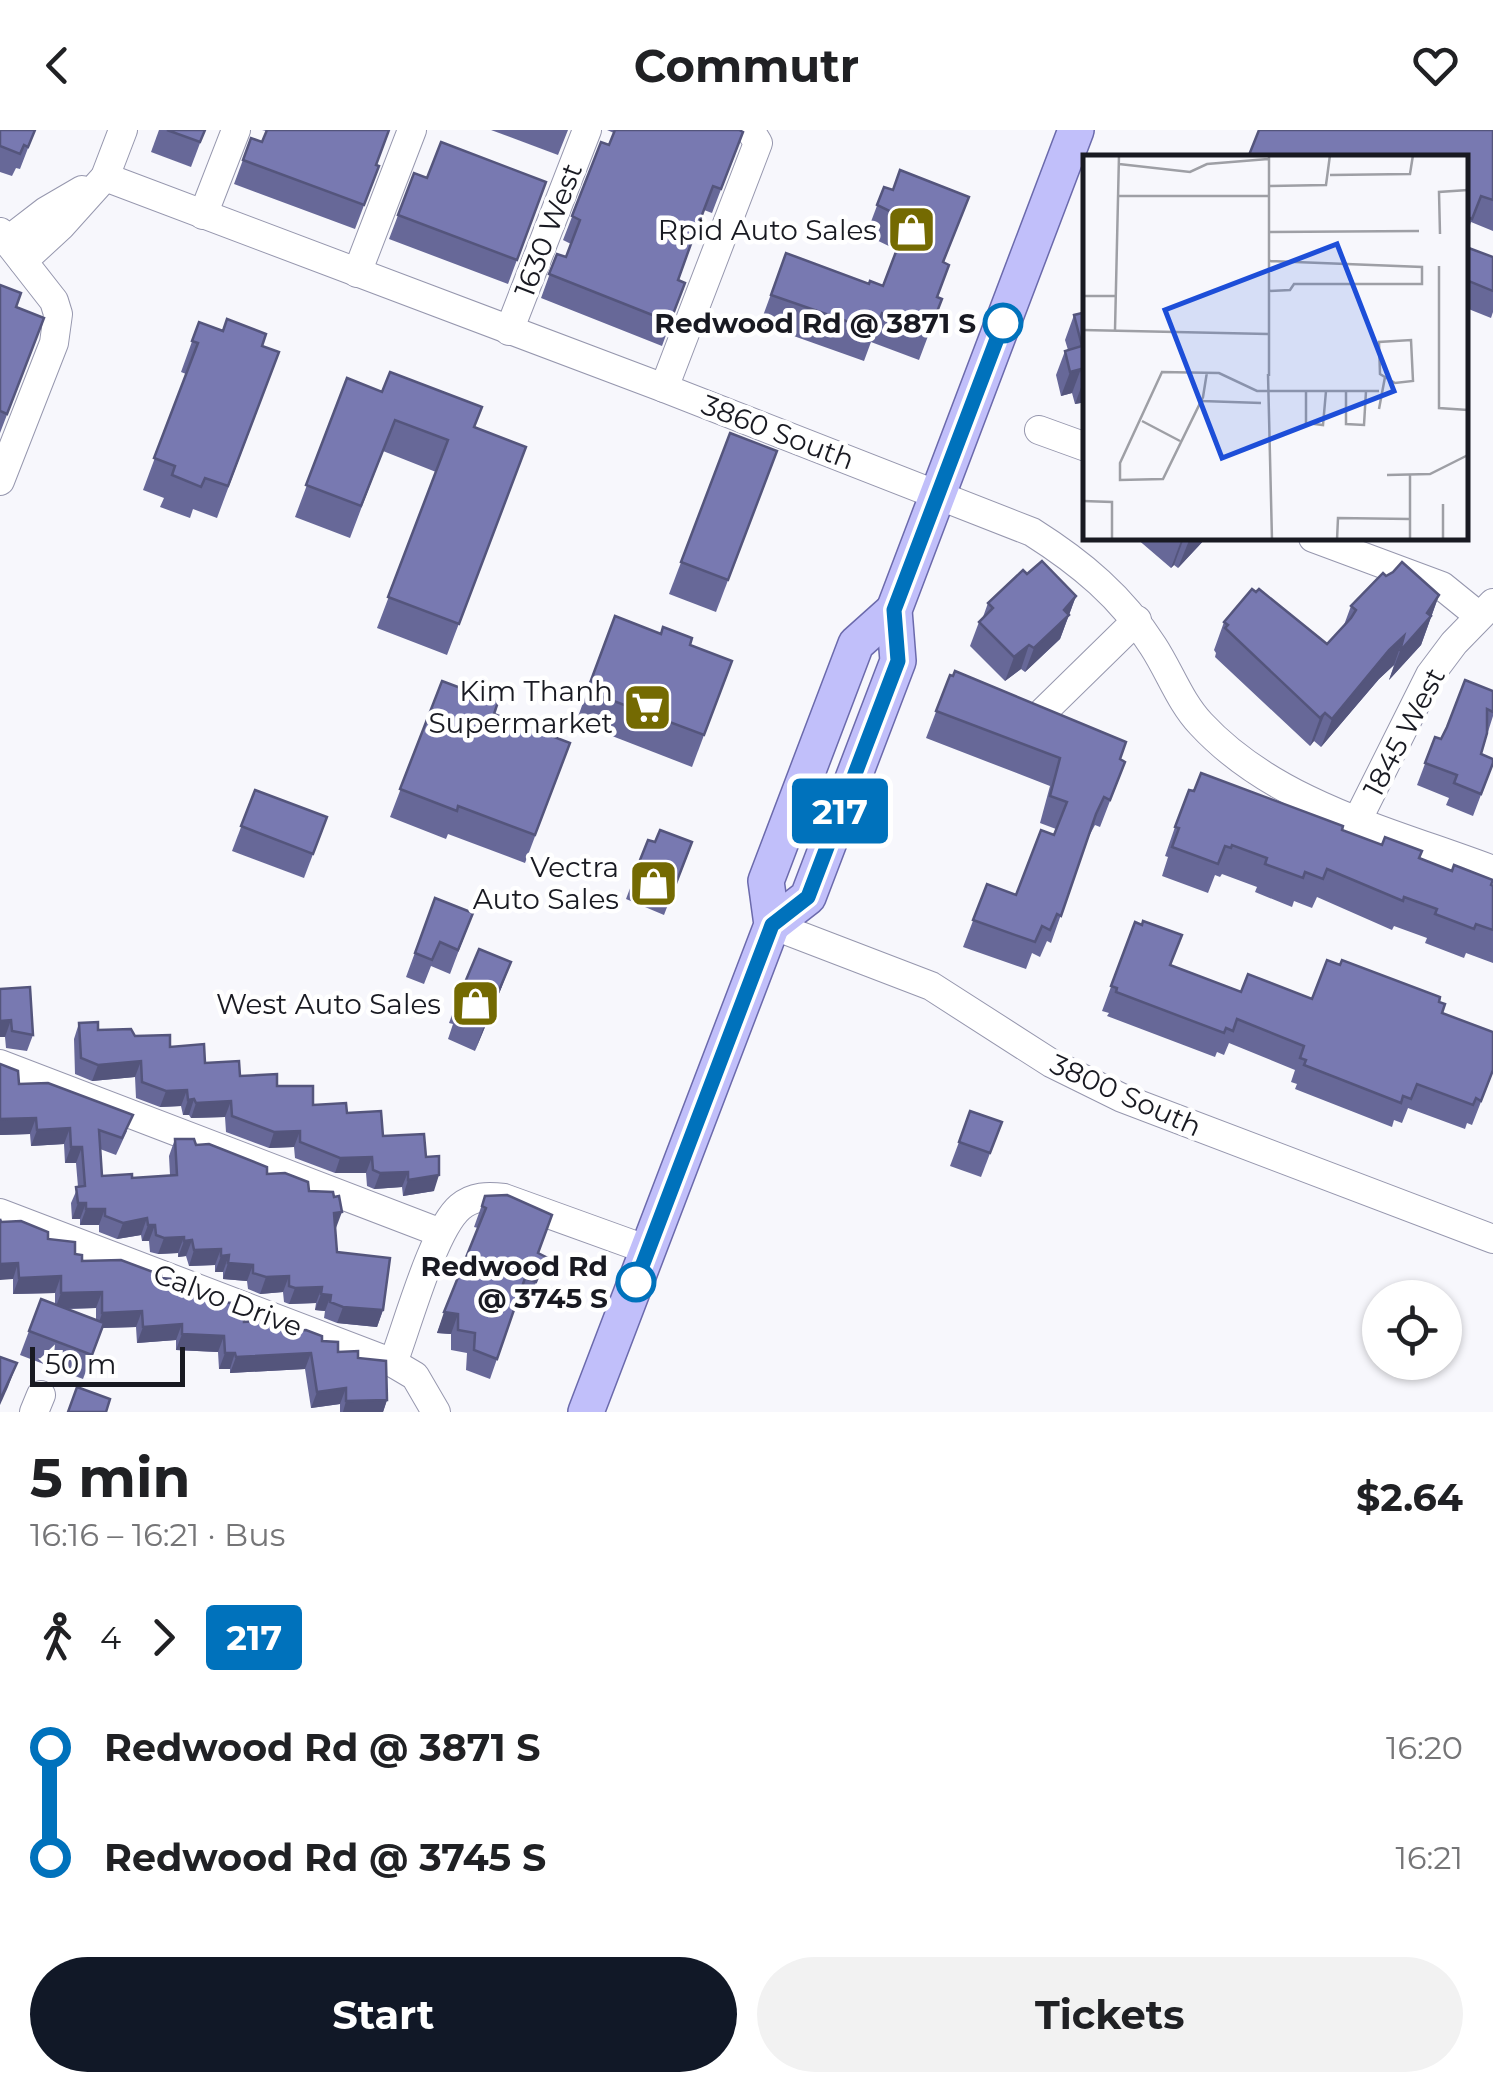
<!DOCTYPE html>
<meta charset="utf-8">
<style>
body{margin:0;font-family:Montserrat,sans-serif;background:#f2f2f2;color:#202124;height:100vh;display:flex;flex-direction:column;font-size:38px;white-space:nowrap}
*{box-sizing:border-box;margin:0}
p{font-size:32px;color:#757577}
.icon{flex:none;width:55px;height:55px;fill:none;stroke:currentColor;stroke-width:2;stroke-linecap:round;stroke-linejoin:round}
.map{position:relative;height:1282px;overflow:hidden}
.details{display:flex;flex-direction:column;background:#fff;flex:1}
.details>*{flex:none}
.badge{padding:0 20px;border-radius:8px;font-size:35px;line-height:65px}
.fabs{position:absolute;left:1362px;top:1150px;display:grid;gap:20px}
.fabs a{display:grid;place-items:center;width:100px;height:100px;border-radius:50%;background:#fff;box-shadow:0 2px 8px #0004;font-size:50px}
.scale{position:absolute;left:30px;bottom:25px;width:155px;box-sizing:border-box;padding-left:10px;border:5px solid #191a22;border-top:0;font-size:28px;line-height:35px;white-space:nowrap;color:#191a22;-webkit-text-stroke:8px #fff;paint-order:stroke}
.map>.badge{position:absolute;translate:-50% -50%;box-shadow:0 0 0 5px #fff}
.legs{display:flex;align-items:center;gap:15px;height:110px;padding:0 30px;font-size:32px}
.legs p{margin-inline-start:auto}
.headline{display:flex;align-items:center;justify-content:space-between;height:170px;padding:0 30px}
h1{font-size:55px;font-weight:700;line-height:75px}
.action{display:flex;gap:20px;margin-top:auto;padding:20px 30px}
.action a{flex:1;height:115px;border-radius:60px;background:#111827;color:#fff;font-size:40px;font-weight:700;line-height:115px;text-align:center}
.action a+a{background:#f2f2f2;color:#202124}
ul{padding:0 30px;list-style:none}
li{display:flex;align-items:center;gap:35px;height:110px;font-size:38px}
li i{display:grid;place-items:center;width:15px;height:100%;margin:0 12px;background:currentColor}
li i::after{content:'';width:25px;height:25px;margin:-12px;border:8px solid;border-radius:50%;background:#fff}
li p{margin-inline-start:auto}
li:first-child i{background:linear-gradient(#0000 50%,currentColor 0)}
li:last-child i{background:linear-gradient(currentColor 50%,#0000 0)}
header{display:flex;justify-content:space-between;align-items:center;height:130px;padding:0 30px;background:#fff;font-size:45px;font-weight:700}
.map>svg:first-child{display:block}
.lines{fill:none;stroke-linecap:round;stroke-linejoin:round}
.minor-casing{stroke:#9697ae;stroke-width:30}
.major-casing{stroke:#6b6aac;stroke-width:38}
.minor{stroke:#fff;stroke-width:28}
.major{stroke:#c1bffa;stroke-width:35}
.wall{fill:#676898;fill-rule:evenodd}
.shaded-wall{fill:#54557c}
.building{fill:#7879b1;stroke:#54557c;stroke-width:2.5}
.line-1-casing{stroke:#fff;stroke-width:22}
.line-1{stroke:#0072bc;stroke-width:15}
.stop-1-dot{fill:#fff;stroke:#0072bc;stroke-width:5}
.labels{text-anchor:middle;stroke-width:9;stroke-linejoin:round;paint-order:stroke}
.street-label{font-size:28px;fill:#191a22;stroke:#fff}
.poi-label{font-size:28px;fill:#191a22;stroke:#fff;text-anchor:end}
.stop-label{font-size:28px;font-weight:bold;fill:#191a22;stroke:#fff;text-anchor:end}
.inset-road{fill:none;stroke:#9e9fa5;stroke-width:2.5}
.view{fill:#1d4ed8;fill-opacity:0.15;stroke:#1d4ed8;stroke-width:5}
.inset-edge{fill:none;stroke:#191a22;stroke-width:5}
</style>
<header><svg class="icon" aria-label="back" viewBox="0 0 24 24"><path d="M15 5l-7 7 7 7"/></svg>Commutr<svg class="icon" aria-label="heart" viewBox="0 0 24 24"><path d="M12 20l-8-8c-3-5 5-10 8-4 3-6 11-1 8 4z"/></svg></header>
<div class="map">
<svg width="1493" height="1282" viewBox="0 0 1493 1282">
<rect width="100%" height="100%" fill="#f7f7fc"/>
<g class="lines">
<defs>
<g id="minor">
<path d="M105,47L664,258L1032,402C1081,433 1122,467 1153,516C1170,542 1180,572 1201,594C1276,675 1393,702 1493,740"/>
<path d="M203,85L236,0"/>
<path d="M0,102L54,171L58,184L54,213L0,351"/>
<path d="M7,111L46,81L82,60"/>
<path d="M23,131L61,96L105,47L123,0"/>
<path d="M357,143L412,0"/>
<path d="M509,201L587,0"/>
<path d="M664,258L758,13L750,0"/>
<path d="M1039,300L1086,317"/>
<path d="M1313,408L1442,456L1479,486"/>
<path d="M1043,582L1137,490"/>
<path d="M1358,689L1430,545L1454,513L1493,473"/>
<path d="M772,795L931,856L1051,933L1122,968L1493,1109"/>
<path d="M0,934L441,1103"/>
<path d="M0,1083L393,1233L415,1246L436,1282"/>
<path d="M393,1233C407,1197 433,1100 460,1077C473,1066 488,1066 504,1068L648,1120"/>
<path d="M34,1282L41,1265"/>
</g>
<g id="major">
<path d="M772,795L808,767L898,531L894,480L1076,0"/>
<path d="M586,1282L772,795L766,751L856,514L894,480"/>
</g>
</defs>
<use href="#minor" class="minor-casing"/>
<use href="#major" class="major-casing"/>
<use href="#minor" class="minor"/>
<use href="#major" class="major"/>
</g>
<g class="wall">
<path d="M0,0H35L20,39L16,38L12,46L0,42Z"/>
<path d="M159,0H205L191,37L151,22Z"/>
<path d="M262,0H389L376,35L379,36L355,99L234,54L251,8L262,12L266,1Z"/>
<path d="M491,0H568L558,25Z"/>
<path d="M607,0H739L743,2L712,83L704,80L678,150L685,153L662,216L541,168L557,124L566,127L571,114L563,110L601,12L609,15L614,3Z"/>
<path d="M1259,0H1493V101L1471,92L1466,107V28H1248Z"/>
<path d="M414,43L427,48L546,52L508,154L389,109Z"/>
<path d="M884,57L944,133L937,167L942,169L919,230L871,212L864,231L760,194L786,123L869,154L883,156L897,120L866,105Z"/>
<path d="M1466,117L1493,127V182L1491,188L1466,178Z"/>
<path d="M0,155L16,177L44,188L0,303Z"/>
<path d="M1086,182V272L1075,274L1072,263L1061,266L1056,245L1065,221L1068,220L1065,210L1074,185Z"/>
<path d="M199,192L279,222L217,388L193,379L190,388L160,377L164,368L143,360L186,244L181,242Z"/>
<path d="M347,248L526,317L447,525L377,498L436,342L383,321L350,408L295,387Z"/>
<path d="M730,303L777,321L716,482L669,464Z"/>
<path d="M1136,408H1206L1178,438L1174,435L1171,438Z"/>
<path d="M1027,444L1076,466L1060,509L1025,542L1021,539L1005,551L970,516L979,492L983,487L988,473Z"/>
<path d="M1386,446L1439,465L1421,515L1389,550L1394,535L1379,549L1321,617L1314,611L1310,616L1215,527L1216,523L1214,520L1224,492L1327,514L1344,495L1351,476Z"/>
<path d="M615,486L732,531L692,637L576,592Z"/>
<path d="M950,545L1125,632L1100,697L1095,695L1088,708L1051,813L1047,811L1040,827L1032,823L1026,839L963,817L987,754L1016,765L1054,705L1056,699L1040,693L1050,656L926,608Z"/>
<path d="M442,551L494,584L570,613L525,733L448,704L446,709L390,687Z"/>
<path d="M1493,561V586L1481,624L1493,633L1473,686L1446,675L1449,668L1417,655L1435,607L1441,609Z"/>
<path d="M255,660L327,687L304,748L232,721Z"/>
<path d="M1175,697L1342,700L1493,756V833L1466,823L1464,828L1425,813L1427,808L1394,796L1392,800L1317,767L1312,778L1294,771L1292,777L1255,762L1257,757L1222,744L1220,747L1215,745L1208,763L1162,746L1168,727L1165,726Z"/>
<path d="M648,710L655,712H692L664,785L626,769Z"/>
<path d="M435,768L473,783L450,844L431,836L424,854L406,847Z"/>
<path d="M1135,792L1171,835L1241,862L1312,869L1439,872L1442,883L1493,941L1472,995L1467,993L1465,999L1408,978L1402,993L1394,990L1392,997L1295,959L1297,954L1291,952L1295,940L1229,913L1224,925L1217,922L1215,927L1107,886L1109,883L1102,881Z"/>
<path d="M502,856L475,921L448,909L453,894L449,893L458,869Z"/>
<path d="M0,859L33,905L27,921L6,918L5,907H0Z"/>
<path d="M79,893L98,900L135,906L170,917L205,933L240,946L277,956L313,975L347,983L383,1006L426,1027L434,1061L403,1066L402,1057L374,1059L367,1056L366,1043H335L295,1028L294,1017L269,1018L226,1002L225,987L191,988L189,985H183L181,976L160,977L136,968L135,947L92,951L75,944L74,909Z"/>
<path d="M0,934L19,954L127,1001L116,1025L100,1019L102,1046L132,1048L170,1045L169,1026L175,1009L196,1015L309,1061L335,1098L337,1122L383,1180L377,1197L337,1193L324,1188L325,1181L315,1180L316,1173L289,1174L284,1172L283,1162L260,1164L248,1159L247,1151L223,1149V1142H215V1135L189,1136L186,1126L178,1127V1123L158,1124L150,1122L149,1111H142L141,1105L117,1109L99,1102V1095H80V1089H72L71,1073L78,1057L76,1033H65L64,1014L31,1016L30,1004L0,1005Z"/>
<path d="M1002,992L981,1047L950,1036L959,1012Z"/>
<path d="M485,1066L538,1124L546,1127L528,1173L518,1169L490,1249L466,1240L467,1223L451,1220V1204L437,1203L478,1098L474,1097Z"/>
<path d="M1,1092L48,1109L75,1124L82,1131L161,1148L173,1159L194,1162L244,1192L277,1193L283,1202L322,1211L338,1222L358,1228L387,1270L383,1282H340V1274L311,1278L305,1239L230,1243V1239H219L218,1222L176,1220V1210L137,1213L136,1197L102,1198L83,1249L20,1225L41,1169L55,1174V1163L13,1164V1149ZM96,1178V1190L68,1179Z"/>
</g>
<g class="shaded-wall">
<path d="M1081,239L1072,263L1061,266L1070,242Z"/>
<path d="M1084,249H1086V272L1075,274Z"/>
<path d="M1182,408H1184L1174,435L1171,438Z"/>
<path d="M1190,408H1206L1178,438Z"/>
<path d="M1439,465L1421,515L1389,550L1400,521Z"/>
<path d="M1076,466L1060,509L1025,542L1034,518Z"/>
<path d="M1404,506L1394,535L1379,549L1321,617L1332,589L1389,520Z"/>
<path d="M1029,515L1021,539L1005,551L1014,527Z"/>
<path d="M1325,583L1314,611L1310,616L1320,588Z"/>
<path d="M511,832L502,856L475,921L484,896Z"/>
<path d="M11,890L5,907H0V891Z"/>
<path d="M141,931L135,947L92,951L98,935Z"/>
<path d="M187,960L181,976L160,977L166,961Z"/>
<path d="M194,969L189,985H183L188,970Z"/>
<path d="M231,971L225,987L191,988L196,973Z"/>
<path d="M36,988L30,1004L0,1005V989Z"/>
<path d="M70,998L64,1014L31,1016L37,1000Z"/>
<path d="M300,1001L294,1017L269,1018L274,1002Z"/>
<path d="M71,1017H82L76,1033H65Z"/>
<path d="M372,1027L366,1043H335L340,1028Z"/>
<path d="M408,1042L402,1057L374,1059L380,1043Z"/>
<path d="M439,1045L434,1061L403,1066L408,1050Z"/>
<path d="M78,1073H86L80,1089H72Z"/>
<path d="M86,1079H105L99,1095H80Z"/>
<path d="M342,1082L336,1098L334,1083Z"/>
<path d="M147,1088L141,1105L117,1109L123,1093Z"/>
<path d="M148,1095H155L149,1111H142Z"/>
<path d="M184,1107L178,1123L158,1124L164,1108Z"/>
<path d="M192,1110L186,1126L178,1127L184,1111Z"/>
<path d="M221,1119L215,1135L189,1136L194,1120Z"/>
<path d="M229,1125L223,1142H215L221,1126Z"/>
<path d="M18,1133L13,1149L0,1150V1134Z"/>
<path d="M228,1133L253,1135L247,1151L223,1149Z"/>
<path d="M61,1146L55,1163L13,1164L19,1148Z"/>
<path d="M289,1146L283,1162L260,1164L266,1147Z"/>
<path d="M322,1157L316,1173L289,1174L295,1158Z"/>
<path d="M102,1162L96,1178L55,1179L61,1163Z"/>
<path d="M321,1164L331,1165L325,1181L315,1180Z"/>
<path d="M343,1177L383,1180L377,1197L337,1193Z"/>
<path d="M142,1181L136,1197L102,1198L83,1249L102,1198L97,1199L102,1183Z"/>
<path d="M444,1182L458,1184L451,1204L437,1203Z"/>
<path d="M182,1194L176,1210L137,1213L143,1197Z"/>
<path d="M182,1204L224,1206L218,1222L176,1220Z"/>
<path d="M225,1223H235L230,1239H219Z"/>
<path d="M311,1223L305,1239L230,1243L236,1227Z"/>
<path d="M17,1233L8,1257L0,1275V1270Z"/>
<path d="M346,1258L340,1274L311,1278L317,1262Z"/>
<path d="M387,1270L383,1282H343L346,1271Z"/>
</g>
<g class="building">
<path d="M0,0H35L28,17L24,15L20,24L0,16Z"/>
<path d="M167,0H205L200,12Z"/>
<path d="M267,0H389L376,35L379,36L364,75L243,30L251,8L262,12Z"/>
<path d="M615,0H739L743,2L721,59L713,56L692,111L678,150L685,153L670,192L549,144L557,124L566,127L580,90L572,86L601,12L609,15Z"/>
<path d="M1259,0H1493V70L1481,66L1472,89L1466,86V28H1256L1249,25Z"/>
<path d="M441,12L546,52L517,130L398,85L414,43L427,48Z"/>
<path d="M900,40L969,67L943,132L949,135L937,167L942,169L930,200L882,183L875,201L771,165L786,123L869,154L870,151L883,156L908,90L877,75L884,57L893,60Z"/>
<path d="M1466,117L1493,127V161L1466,150Z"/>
<path d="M0,155L21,163L16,177L44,188L7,284L0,281Z"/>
<path d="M1086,182V249H1084L1081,239L1070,242L1065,221L1082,216L1074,185Z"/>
<path d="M227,189L266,204L262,216L279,222L228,356L205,348L201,357L172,345L175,336L154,328L198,213L192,211L199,192L223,201Z"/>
<path d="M390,242L482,277L474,297L526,317L459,494L388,467L448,310L395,290L361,376L306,355L347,248L382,262Z"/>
<path d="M730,303L777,321L728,450L681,432Z"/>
<path d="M1042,431L1076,466L1064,480L1069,485L1034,518L1029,515L1014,527L979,492L993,478L988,473L1023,440L1027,444Z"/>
<path d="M1402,432L1439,465L1427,483L1431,486L1400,521L1404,506L1389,520L1332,589L1325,583L1320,588L1225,498L1228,495L1224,492L1252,459L1256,462L1259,459L1327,514L1351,488L1356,480L1351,476L1383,443L1386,446L1393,442Z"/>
<path d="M615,486L661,504L663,497L692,508L690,515L732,531L704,605L587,561Z"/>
<path d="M955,541L1126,612L1120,629L1125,632L1110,670L1104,667L1096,684L1061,786L1057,784L1050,800L1042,796L1035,812L973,790L987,754L1016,765L1041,700L1054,705L1067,672L1050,666L1060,628L936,581L950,545L953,546Z"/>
<path d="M1465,550L1493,561V582L1487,579V603L1481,624L1493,629V633L1481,664L1454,653L1457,645L1425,633L1435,607L1441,609L1447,597Z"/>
<path d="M442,551L498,572L494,584L570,613L535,705L458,676L457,681L400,659Z"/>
<path d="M1201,643L1343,696L1342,700L1382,715L1385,707L1422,721L1419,728L1452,741L1454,735L1493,750L1491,755L1493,756V800L1476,794L1474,799L1435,784L1437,779L1404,767L1403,771L1327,739L1323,749L1305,742L1303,748L1265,734L1267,728L1232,715L1231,718L1225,716L1218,734L1172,717L1179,698L1175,697L1189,660L1194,661Z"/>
<path d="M255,660L327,687L313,724L241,696Z"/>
<path d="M660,700L692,712L673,761L634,745L648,710L655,712Z"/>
<path d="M435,768L473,783L458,820L440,812L432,830L415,823Z"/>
<path d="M1143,791L1182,805L1170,835L1241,862L1248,844L1312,869L1327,830L1340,835L1342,830L1440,867L1439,872L1445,874L1442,883L1493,902V940L1481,971L1476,968L1473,975L1417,954L1411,969L1403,966L1401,973L1304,935L1306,930L1300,928L1304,916L1237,889L1233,901L1226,898L1224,903L1116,862L1117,858L1111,856L1135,792L1142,795Z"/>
<path d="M479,819L511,832L484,896L456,885L463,871L458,869Z"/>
<path d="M30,857L33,905L12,901L11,890L0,891V859Z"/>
<path d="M98,892V900L131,899L135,906L170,905V917L204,914L205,933L239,931L240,946L277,944V956H313V975L346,973L347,983L381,981L383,1006L424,1004L426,1027L439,1026V1045L408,1050V1042L380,1043L373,1040L372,1027L340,1028L300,1012V1001L274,1002L232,986L231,971L196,973L194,969L188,970L187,960L166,961L142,952L141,931L98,935L81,928L79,893Z"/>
<path d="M0,934L18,941L19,954L48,953L133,985L122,1008L99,1000L102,1046L132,1044V1048L177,1045L175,1009H194L196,1015L209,1014L267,1037V1044L285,1043L308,1052L309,1061L333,1062L334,1067L339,1066L342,1082L334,1083L337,1122L390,1128L383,1180L343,1177L330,1172L331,1165L321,1164L322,1157L295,1158L289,1156V1146L266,1147L253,1143V1135L228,1133L229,1125L221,1126V1119L194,1120L192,1110L184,1111V1107L164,1108L156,1105L155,1095H148L147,1088L123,1093L105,1086V1079H86V1073H78L76,1057L85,1056L82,1017H71L70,998L37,1000L36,988L0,989Z"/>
<path d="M970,981L1002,992L990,1023L959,1012Z"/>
<path d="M507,1065L552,1085L538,1123L546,1127L536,1152L525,1148L497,1229L474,1220L475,1203L458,1200V1184L444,1182L486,1078L482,1076L485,1066Z"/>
<path d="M0,1089L1,1092L21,1091L48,1102V1109L75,1112V1124L82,1125V1131L121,1130L161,1145V1148L172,1149L173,1159H194V1162L211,1164V1172L235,1173L236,1186L244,1185V1192L276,1190L277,1193L283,1192V1202L306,1200L322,1206V1211L338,1212V1222L358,1221V1228L386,1231L387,1270L346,1271V1258L317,1262L311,1223L236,1227L235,1223H225L224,1206L182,1204V1194L143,1197L142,1181L102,1183V1162L61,1163V1146L19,1148L18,1133L0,1134Z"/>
<path d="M41,1169L104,1193L92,1225L29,1201Z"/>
<path d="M0,1227L17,1233L0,1270Z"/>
<path d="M77,1257L110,1269L106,1282H68Z"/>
</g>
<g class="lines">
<defs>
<path id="line-1" d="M636,1152L772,795L808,767L898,531L894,480L1003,193"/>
</defs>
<use href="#line-1" class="line-1-casing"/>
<use href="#line-1" class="line-1"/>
</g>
<defs>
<symbol id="shop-square" viewBox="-11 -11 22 22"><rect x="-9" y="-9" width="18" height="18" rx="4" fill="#746a02" stroke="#fff"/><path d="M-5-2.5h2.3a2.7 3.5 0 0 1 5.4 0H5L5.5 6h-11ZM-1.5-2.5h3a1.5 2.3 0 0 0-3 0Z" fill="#fff"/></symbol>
<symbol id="supermarket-square" viewBox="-11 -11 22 22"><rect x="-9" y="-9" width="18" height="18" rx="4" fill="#746a02" stroke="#fff"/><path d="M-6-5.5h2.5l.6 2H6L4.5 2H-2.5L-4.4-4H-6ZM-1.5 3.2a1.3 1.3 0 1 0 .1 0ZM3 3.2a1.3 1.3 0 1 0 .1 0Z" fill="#fff"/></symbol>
</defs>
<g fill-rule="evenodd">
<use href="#shop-square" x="884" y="72" width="55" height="55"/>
<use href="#supermarket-square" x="620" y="550" width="55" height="55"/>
<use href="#shop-square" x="626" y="726" width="55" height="55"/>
<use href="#shop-square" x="448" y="846" width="55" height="55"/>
</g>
<g class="stop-1-dot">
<circle cx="1003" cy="193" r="18"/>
<circle cx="636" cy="1152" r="18"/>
</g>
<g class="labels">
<g class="street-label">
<text transform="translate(548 100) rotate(-69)" y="10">1630 West</text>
<text transform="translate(778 302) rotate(21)" y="10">3860 South</text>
<text transform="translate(1404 602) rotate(-62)" y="10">1845 West</text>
<text transform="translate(1126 965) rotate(24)" y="10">3800 South</text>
<text transform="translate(228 1170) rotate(21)" y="10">Calvo Drive</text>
</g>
<g class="poi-label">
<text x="877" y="110">Rpid Auto Sales</text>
<text x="613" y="571">Kim Thanh<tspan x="613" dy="32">Supermarket</tspan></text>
<text x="619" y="747">Vectra<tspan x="619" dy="32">Auto Sales</tspan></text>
<text x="441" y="884">West Auto Sales</text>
</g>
<g class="stop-label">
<text x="976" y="203">Redwood Rd @ 3871 S</text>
<text x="608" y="1146">Redwood Rd<tspan x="608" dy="32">@ 3745 S</tspan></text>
</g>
</g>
<g transform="translate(1083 25)">
<rect width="385" height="385" fill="#f7f7fc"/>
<path class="inset-road" d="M186,0V221M36,9L107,17L124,9L185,4M247,20L327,19L330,0M186,31L243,30L247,0M35,41H186M186,77L336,76M357,79L356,37L385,35M186,106L339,112V129H211L207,135L186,136M356,111V253L385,255M0,141H32M0,175L185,179M32,175L36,0M328,185L330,226L312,228L297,219L296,187ZM78,217L136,218L174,236H296M79,217L37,308V325L80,324L120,242L124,217M185,219L189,385M223,236V268L240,270L243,236M263,236V269L281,270L283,236M119,246L178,248M296,254L302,222M59,266L97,286M304,320L347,319L385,300M0,346L29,347V385M360,349V385M254,385L255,363L327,364M327,385V320"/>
<path class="view" d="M254,89L311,236L139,303L82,155Z"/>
<rect width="385" height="385" class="inset-edge"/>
</g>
</svg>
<div class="fabs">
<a><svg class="icon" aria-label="locate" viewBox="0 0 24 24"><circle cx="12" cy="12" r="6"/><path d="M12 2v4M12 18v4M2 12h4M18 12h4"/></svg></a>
</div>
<div class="scale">50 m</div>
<b class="badge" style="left:840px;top:681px;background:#0072bc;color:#fff">217</b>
</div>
<section class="details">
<div class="headline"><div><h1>5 min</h1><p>16:16 – 16:21 · Bus</p></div><b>$2.64</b></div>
<div class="legs"><svg class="icon" aria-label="walk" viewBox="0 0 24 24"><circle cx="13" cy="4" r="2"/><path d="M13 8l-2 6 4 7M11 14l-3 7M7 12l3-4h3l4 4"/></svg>4<svg class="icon" aria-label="forward" viewBox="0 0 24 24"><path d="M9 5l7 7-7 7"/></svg><b class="badge" style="background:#0072bc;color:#fff">217</b></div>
<ul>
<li><i style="color:#0072bc"></i><b>Redwood Rd @ 3871 S</b><p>16:20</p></li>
<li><i style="color:#0072bc"></i><b>Redwood Rd @ 3745 S</b><p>16:21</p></li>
</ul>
<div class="action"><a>Start</a><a>Tickets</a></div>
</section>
